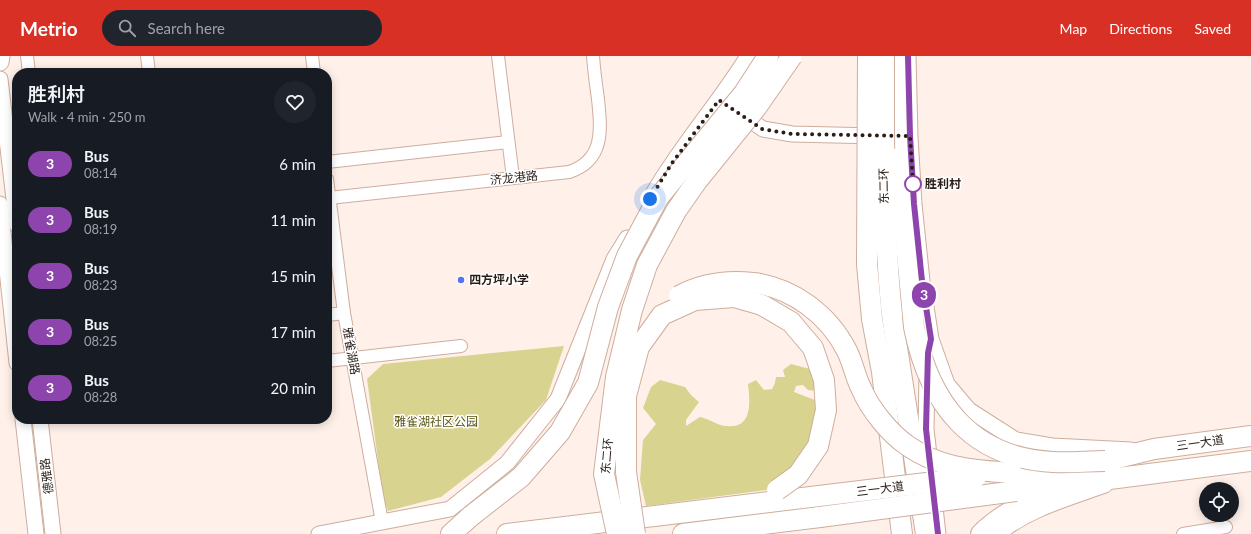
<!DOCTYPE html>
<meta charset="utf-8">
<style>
body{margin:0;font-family:Lato,"Noto Sans SC",sans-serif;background:#20242c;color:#f1f3f6;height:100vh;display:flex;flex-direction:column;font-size:15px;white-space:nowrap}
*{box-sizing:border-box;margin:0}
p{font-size:13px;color:#9ea1a6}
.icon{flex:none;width:22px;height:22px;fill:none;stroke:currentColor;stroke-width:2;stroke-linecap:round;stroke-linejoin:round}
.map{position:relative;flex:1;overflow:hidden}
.panel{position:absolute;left:12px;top:12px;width:320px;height:356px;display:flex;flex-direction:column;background:#171b24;border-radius:16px;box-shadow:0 2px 10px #0003}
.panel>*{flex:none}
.badge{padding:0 8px;border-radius:13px;font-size:14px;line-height:26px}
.buttons{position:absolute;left:1199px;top:426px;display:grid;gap:8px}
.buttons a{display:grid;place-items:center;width:40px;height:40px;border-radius:50%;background:#171b24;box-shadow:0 2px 10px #0003;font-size:20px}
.you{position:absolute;width:20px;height:20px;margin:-10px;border:3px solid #fff;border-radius:50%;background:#1a73e8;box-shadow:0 0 0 6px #1a73e833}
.map>.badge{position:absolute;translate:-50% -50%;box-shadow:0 0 0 2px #fff}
.round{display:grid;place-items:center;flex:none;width:42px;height:42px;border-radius:21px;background:#20242c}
.summary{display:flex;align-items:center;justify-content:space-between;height:68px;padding:0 16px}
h1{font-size:19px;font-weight:600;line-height:30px}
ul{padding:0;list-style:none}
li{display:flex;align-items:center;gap:12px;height:56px;padding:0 16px}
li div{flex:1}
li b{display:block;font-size:15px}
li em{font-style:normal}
li .badge{min-width:44px;font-weight:700;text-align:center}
header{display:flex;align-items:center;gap:24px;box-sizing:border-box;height:56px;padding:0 20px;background:#d93025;color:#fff}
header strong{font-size:19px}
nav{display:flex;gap:22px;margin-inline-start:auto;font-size:14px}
.search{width:280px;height:36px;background:#20242c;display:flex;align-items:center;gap:10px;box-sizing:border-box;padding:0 14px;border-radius:22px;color:#9ea1a6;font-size:15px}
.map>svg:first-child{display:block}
.green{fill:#d9d390}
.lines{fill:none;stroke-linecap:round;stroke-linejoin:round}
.minor-casing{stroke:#cead9d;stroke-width:14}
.tertiary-casing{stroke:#cead9d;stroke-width:17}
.secondary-casing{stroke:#cead9d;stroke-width:19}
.trunk-casing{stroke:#cead9d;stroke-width:22}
.minor{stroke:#fff;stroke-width:12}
.tertiary{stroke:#fff;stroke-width:15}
.secondary{stroke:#fff;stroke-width:17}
.trunk{stroke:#fff;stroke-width:20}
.trunk-bridge-casing{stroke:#cead9d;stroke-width:22;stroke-linecap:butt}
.trunk-bridge{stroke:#fff;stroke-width:20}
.line-casing{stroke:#fff;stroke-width:9}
.line{stroke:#8e44ad;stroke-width:6}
.walk{stroke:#2a1e17;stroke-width:4;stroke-dasharray:0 7.2}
.stop-dot{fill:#fff;stroke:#8e44ad;stroke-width:2}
.poi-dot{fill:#5773e9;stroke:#fff;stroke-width:1.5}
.labels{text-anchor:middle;stroke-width:3;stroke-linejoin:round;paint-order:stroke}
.street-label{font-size:12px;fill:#2a1e17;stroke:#fff}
.stop-label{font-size:12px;font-weight:bold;fill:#2a1e17;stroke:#fff;text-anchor:start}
.poi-label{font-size:12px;font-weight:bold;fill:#2a1e17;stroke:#fff;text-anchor:start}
.park-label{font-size:12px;fill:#5d5617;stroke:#fff}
</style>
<header>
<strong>Metrio</strong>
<div class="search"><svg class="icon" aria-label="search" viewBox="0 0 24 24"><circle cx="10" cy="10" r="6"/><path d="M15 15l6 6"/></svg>Search here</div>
<nav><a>Map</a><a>Directions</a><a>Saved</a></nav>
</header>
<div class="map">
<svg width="1251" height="478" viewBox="0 0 1251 478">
<rect width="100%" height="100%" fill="#fff1ea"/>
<g class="green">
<path d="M564,290L546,344L490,403L441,441L388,455L383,441L367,323L383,308Z"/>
<path d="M791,308L810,313L816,335L808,334L803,329L796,330L794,336L815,344L817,347L831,332L836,341L831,378L817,408L796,430L646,450L640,424L643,384L656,368L643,352L651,331L660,324L685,331L691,339L699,346L686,364V370L700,361C710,363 718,370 727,370C753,373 750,345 748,328L756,324L764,334L772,333L775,327L776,321H785L783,314Z"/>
</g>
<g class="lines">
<defs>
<g id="minor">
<path d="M27,0L29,17"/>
<path d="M147,0L149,17"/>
<path d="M312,0L314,17"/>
<path d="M498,0L513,122"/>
<path d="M327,106L508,86"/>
<path d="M327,123L344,257L382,466"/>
<path d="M329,142L569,116C605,104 601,73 598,43C596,29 594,14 593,0"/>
<path d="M327,259L344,257"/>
<path d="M327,305L461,290"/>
<path d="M1183,478L1226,471"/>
</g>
<g id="tertiary">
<path d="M908,0L910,81L914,148L922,225L931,283L947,328L969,354L1016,384L1052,390L1131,394"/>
<path d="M0,23L17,169"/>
<path d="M738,56L763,73L792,78L877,80"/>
<path d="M654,136C682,88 719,47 748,0"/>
<path d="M0,148L17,307"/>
<path d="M927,318L926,373L938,478"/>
<path d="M23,363L36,478"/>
<path d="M40,363L53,478"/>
<path d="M319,478L450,453L507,407L558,343L614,203L627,182"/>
<path d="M998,478C1028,453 1069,442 1105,429"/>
</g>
<path id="secondary" d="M0,6L1,0"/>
<g id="trunk">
<path d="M895,0L896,80L898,102"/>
<path d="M892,259L926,478"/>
<path d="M872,263L882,316L902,478"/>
<path d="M1012,417L1105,405L1154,393L1251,380"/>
<path d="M1016,435L1251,405"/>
<path d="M451,478L471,460"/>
<path d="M507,478L819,440"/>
<path d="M683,478L820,461"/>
<path d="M981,478C1000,459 1024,448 1047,436"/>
</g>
</defs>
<use href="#minor" class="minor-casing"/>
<use href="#tertiary" class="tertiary-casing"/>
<use href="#secondary" class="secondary-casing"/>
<use href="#trunk" class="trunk-casing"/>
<use href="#minor" class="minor"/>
<use href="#tertiary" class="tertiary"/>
<use href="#secondary" class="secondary"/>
<use href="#trunk" class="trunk"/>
<defs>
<g id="trunk-bridge">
<path d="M868,0L867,208L872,263"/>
<path d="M884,0C884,87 883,173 892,259"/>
<path d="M898,102L914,271C929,347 971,402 1053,406C1070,407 1088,405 1105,405"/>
<path d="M679,240C703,227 727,224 753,227C792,231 829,259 847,295C853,307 855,320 861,332C870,353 889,377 908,390C941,413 974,414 1012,417"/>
<path d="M819,440L976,421"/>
<path d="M471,460L521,421L560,376L588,327L608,251L627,200L658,142L744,37L768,0"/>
<path d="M820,461L1016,435"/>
<path d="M617,478L604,418L616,321L632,254L647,209L676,155L697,125L756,52L792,0"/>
<path d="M635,478L626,416V340L639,291L662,259L695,244L734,241L762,249L791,266L813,292L824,324L826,354L818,390L798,419L777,434"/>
</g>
</defs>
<use href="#trunk-bridge" class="trunk-bridge-casing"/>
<use href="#trunk-bridge" class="trunk-bridge"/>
</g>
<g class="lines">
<defs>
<path id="line" d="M908,0L910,80L914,148L922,225L931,283L928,297L926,373L938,478"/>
</defs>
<use href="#line" class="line-casing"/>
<use href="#line" class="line"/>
<path class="walk" d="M650,143L672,107L719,44L762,73L792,78L910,80L913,128"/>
</g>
<circle class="stop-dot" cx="913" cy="128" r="8"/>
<circle class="poi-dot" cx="461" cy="224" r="4"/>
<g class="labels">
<g class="street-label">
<text transform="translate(514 122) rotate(-6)" y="4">济龙港路</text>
<text transform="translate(884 130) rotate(-91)" y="4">东二环</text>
<text transform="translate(351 295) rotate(80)" y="4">雅雀湖路</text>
<text transform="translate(1200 387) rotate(-8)" y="4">三一大道</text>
<text transform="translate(607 400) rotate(-85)" y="4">东二环</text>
<text transform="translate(47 420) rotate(-97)" y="4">德雅路</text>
<text transform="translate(880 433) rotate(-7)" y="4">三一大道</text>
</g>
<g class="stop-label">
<text x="925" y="132">胜利村</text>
</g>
<g class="poi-label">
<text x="469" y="228">四方坪小学</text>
</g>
<g class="park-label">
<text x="436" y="370">雅雀湖社区公园</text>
</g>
</g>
</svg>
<div class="buttons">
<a><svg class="icon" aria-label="locate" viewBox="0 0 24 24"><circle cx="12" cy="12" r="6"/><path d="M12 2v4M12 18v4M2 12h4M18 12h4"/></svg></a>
</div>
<div class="you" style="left:650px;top:143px"></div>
<b class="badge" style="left:924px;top:239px;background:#8e44ad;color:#fff">3</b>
<section class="panel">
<div class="summary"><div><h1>胜利村</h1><p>Walk · 4 min · 250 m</p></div><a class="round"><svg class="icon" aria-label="heart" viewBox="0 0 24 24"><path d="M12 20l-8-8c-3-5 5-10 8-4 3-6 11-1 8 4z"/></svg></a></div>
<ul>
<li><span class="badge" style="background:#8e44ad;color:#fff">3</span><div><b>Bus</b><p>08:14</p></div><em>6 min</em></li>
<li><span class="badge" style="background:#8e44ad;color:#fff">3</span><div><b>Bus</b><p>08:19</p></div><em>11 min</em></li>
<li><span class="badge" style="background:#8e44ad;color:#fff">3</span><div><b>Bus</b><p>08:23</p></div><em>15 min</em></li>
<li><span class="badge" style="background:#8e44ad;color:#fff">3</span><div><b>Bus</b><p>08:25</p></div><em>17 min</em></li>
<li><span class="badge" style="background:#8e44ad;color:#fff">3</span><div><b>Bus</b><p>08:28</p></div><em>20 min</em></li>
</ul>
</section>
</div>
